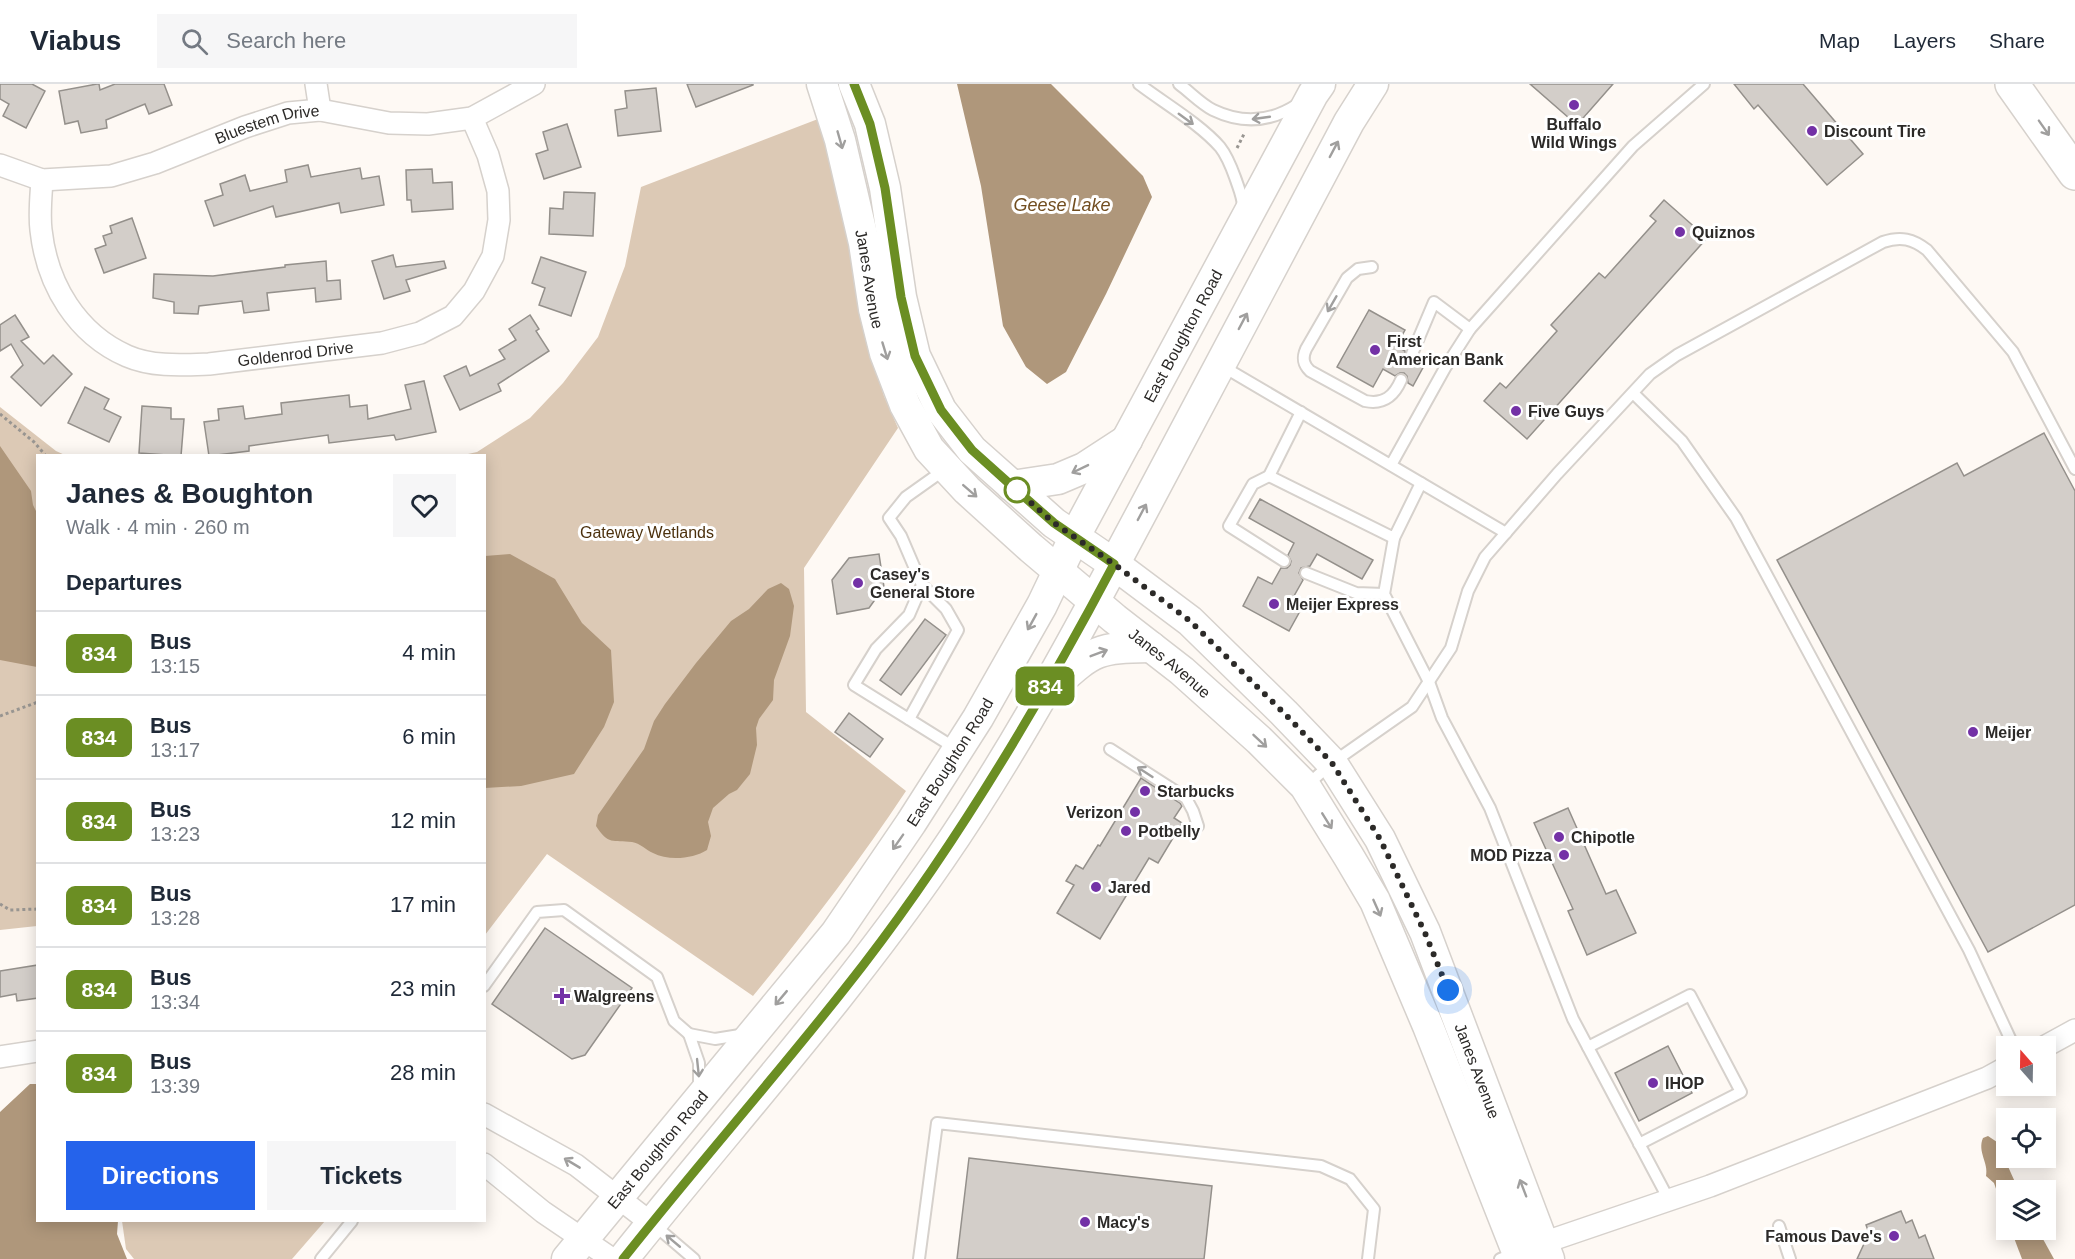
<!DOCTYPE html>
<meta charset="utf-8">
<style>
body{margin:0;font-family:Helvetica,sans-serif;background:#f6f6f7;color:#1f2937;height:100vh;display:flex;flex-direction:column;font-size:22px;white-space:nowrap}
*{box-sizing:border-box;margin:0}
p{font-size:20px;color:#747a83}
.icon{flex:none;width:33px;height:33px;fill:none;stroke:currentColor;stroke-width:2;stroke-linecap:round;stroke-linejoin:round}
.map{position:relative;flex:1;overflow:hidden}
.side{position:absolute;left:36px;top:370px;width:450px;height:768px;display:flex;flex-direction:column;background:#fff;border-radius:0px;box-shadow:0 3px 15px #0003}
.side>*{flex:none}
.badge{padding:0 12px;border-radius:9px;font-size:21px;line-height:39px}
.needle{width:39px;rotate:340deg}
.controls{position:absolute;left:1996px;top:952px;display:grid;gap:12px}
.controls a{display:grid;place-items:center;width:60px;height:60px;border-radius:0px;background:#fff;box-shadow:0 3px 15px #0003;font-size:30px}
.you{position:absolute;width:30px;height:30px;margin:-15px;border:4px solid #fff;border-radius:50%;background:#1a73e8;box-shadow:0 0 0 9px #1a73e833}
.map>.badge{position:absolute;translate:-50% -50%;box-shadow:0 0 0 3px #fff}
h2{padding:0 30px;font-size:22px;line-height:54px}
.round{display:grid;place-items:center;flex:none;width:63px;height:63px;border-radius:0px;background:#f6f6f7}
.overview{display:flex;align-items:center;justify-content:space-between;height:102px;padding:0 30px}
h1{font-size:28px;font-weight:800;line-height:45px}
.button{display:flex;gap:12px;margin-top:auto;padding:12px 30px}
.button a{flex:1;height:69px;border-radius:0px;background:#2563eb;color:#fff;font-size:24px;font-weight:800;line-height:69px;text-align:center}
.button a+a{background:#f6f6f7;color:#1f2937}
ul{padding:0;list-style:none}
li{display:flex;align-items:center;gap:18px;height:84px;padding:0 30px;border-top:2px solid #e0e1e3}
li div{flex:1}
li b{display:block;font-size:22px}
li em{font-style:normal}
li .badge{min-width:66px;font-weight:700;text-align:center}
header{display:flex;align-items:center;gap:36px;box-sizing:border-box;height:84px;padding:0 30px;background:#fff;border-bottom:2px solid #e0e1e3}
header strong{font-size:28px}
nav{display:flex;gap:33px;margin-inline-start:auto;font-size:21px}
.search{width:420px;height:54px;background:#f6f6f7;display:flex;align-items:center;gap:15px;box-sizing:border-box;padding:0 21px;border-radius:0px;color:#747a83;font-size:22px}
.map>svg:first-child{display:block}
.green{fill:#dcc9b5}
.water{fill:#af977b}
.building{fill:#d3cec9;stroke:#94908b;stroke-width:1.5}
.lines{fill:none;stroke-linecap:round;stroke-linejoin:round}
.lane-casing{stroke:#d6d1cc;stroke-width:14}
.street-casing{stroke:#d6d1cc;stroke-width:24}
.secondary-casing{stroke:#d6d1cc;stroke-width:33}
.highway-casing{stroke:#d6d1cc;stroke-width:36}
.path{stroke:#989591;stroke-width:3;stroke-dasharray:3 3;stroke-linecap:butt}
.lane{stroke:#fff;stroke-width:10}
.street{stroke:#fff;stroke-width:21}
.secondary{stroke:#fff;stroke-width:30}
.highway{stroke:#fff;stroke-width:33}
.oneway{stroke:#a09f9e}
.line-casing{stroke:#fff;stroke-width:14}
.line{stroke:#6b8e23;stroke-width:9}
.walk{stroke:#2c2a28;stroke-width:6;stroke-dasharray:0 10.8}
.poi-dot{fill:#7331a6;stroke:#fff;stroke-width:2}
.stop-dot{fill:#fff;stroke:#6b8e23;stroke-width:3}
.labels{text-anchor:middle;stroke-width:6;stroke-linejoin:round;paint-order:stroke}
.poi-label{font-size:16px;font-weight:bold;fill:#2c2a28;stroke:#fff;text-anchor:start}
.street-label{font-size:16px;fill:#2c2a28;stroke:#fff}
.park-label{font-size:16px;fill:#4c310d;stroke:#fff}
.water-label{font-size:18px;font-style:italic;fill:#714d1f;stroke:#fff}
</style>
<header>
<strong>Viabus</strong>
<div class="search"><svg class="icon" aria-label="search" viewBox="0 0 24 24"><circle cx="10" cy="10" r="6"/><path d="M15 15l6 6"/></svg>Search here</div>
<nav><a>Map</a><a>Layers</a><a>Share</a></nav>
</header>
<div class="map">
<svg width="2075" height="1175" viewBox="0 0 2075 1175">
<rect width="100%" height="100%" fill="#fef9f4"/>
<g class="green">
<path d="M818,35L829,73L853,175L866,255L884,312L898,344L804,484L806,628L906,707C859,778 807,846 753,912L547,770L485,851L484,372H459L477,368L530,334L563,299L598,253L625,182L641,103Z"/>
<path d="M0,323L56,367L67,372H38L37,842L0,846Z"/>
<path d="M122,1137H325L292,1175H134L126,1165Z"/>
</g>
<g class="water">
<path d="M957,0H1051L1143,92L1152,113L1106,210L1066,288L1047,300L1026,283L1003,242L981,102Z"/>
<path d="M0,362L31,407L33,421L37,429V583L0,576Z"/>
<path d="M510,470L555,495L582,539L611,566L614,618L604,643L574,690L521,702L485,704V472Z"/>
<path d="M781,499L789,505L794,522L790,552L774,596L773,616L759,635L756,644L757,661L750,690L737,706L729,710L713,724L708,738L711,752L707,766C693,775 668,777 653,769C646,766 640,759 632,758C613,756 608,761 596,742L598,731L644,665L654,637L665,620L696,579L731,537L749,525L768,505Z"/>
<path d="M30,1000H37L38,1137H118L117,1150L127,1175H0V1028Z"/>
<path d="M1988,1052L1997,1058L2019,1107H2007V1137L1994,1099L1986,1092C1989,1079 1977,1068 1983,1054Z"/>
<path d="M2011,1146H2038L2054,1175H2022Z"/>
</g>
<g class="building">
<path d="M0,0H32L45,7L26,44L3,32L9,20L0,15Z"/>
<path d="M97,0H99L100,6L115,0H164L172,21L149,30L145,20L106,36L107,44L81,49L78,37L65,40L59,7Z"/>
<path d="M687,0H753V1L696,23Z"/>
<path d="M1530,0H1613L1577,41Z"/>
<path d="M1734,0H1803L1863,70L1827,101L1758,21L1754,25Z"/>
<path d="M656,4L661,47L618,52L615,26L627,24L625,7Z"/>
<path d="M567,40L581,83L544,95L536,70L548,66L543,48Z"/>
<path d="M308,81L311,93L360,84L362,95L379,92L384,121L341,129L339,119L276,133L273,122L214,142L205,117L223,111L220,100L245,91L250,107L287,98L285,86Z"/>
<path d="M432,85L433,99L452,98L453,125L412,128L411,116H407L406,86Z"/>
<path d="M564,108L595,109L593,152L549,150L550,124L563,125Z"/>
<path d="M1664,116L1707,154L1527,355L1484,317L1500,299L1506,304L1557,247L1551,241L1599,189L1605,194L1656,137L1650,132Z"/>
<path d="M132,134L146,174L104,189L95,165L106,161L103,152L112,149L110,142Z"/>
<path d="M393,171L396,183L444,177L446,184L406,196L410,207L384,215L372,177Z"/>
<path d="M541,173L586,188L571,232L539,221L545,204L532,199Z"/>
<path d="M326,177L327,197L340,196L341,215L316,218L315,204L267,209L269,226L244,229L242,217L199,222L198,230L174,229V218L153,214L154,190L213,192L285,183V181Z"/>
<path d="M1369,226L1405,246L1396,262L1405,267L1406,275L1412,277L1418,274L1426,278L1413,302L1408,299L1407,292L1404,289H1400L1395,292L1383,285L1373,303L1337,283Z"/>
<path d="M15,231L29,253L21,257L44,280L53,271L72,290L41,322L11,293L23,281L11,260L0,267V241Z"/>
<path d="M530,231L539,245L536,247L549,267L498,300L501,307L460,326L444,292L466,282L470,292L505,275L499,266L516,256L509,245Z"/>
<path d="M424,297L436,348L396,356L394,351L329,359L328,351L249,362V367L209,372L204,338L219,336L218,325L243,322L245,335L282,330L281,319L349,311L350,323L367,321L368,335L411,325L405,301Z"/>
<path d="M85,303L109,315L104,325L121,333L109,358L68,339Z"/>
<path d="M142,322L171,324V335H184L181,372L139,369Z"/>
<path d="M2044,349L2075,407V821L1988,868L1777,476L1957,379L1964,392Z"/>
<path d="M1260,415L1373,476L1362,495L1317,470L1310,482L1301,484L1299,489L1303,496L1294,512L1305,518L1289,547L1243,522L1258,493L1272,500L1281,484H1287L1290,481L1291,477L1288,471L1294,459L1249,434Z"/>
<path d="M879,470L884,503L869,524L837,530L832,496L849,474Z"/>
<path d="M925,535L946,551L901,611L880,596Z"/>
<path d="M849,629L883,655L870,673L835,648Z"/>
<path d="M1141,694L1180,719L1182,722L1174,734L1182,739L1158,779L1149,774L1100,855L1057,829L1074,801L1066,797L1076,781L1083,785L1098,761L1100,762Z"/>
<path d="M1568,724L1606,810L1616,806L1636,849L1587,871L1568,827L1573,825L1534,739Z"/>
<path d="M545,844L632,904L585,971L572,975L492,920Z"/>
<path d="M38,881V914L17,917L16,910L0,913V887Z"/>
<path d="M1668,962L1692,1009L1639,1037L1615,989Z"/>
<path d="M969,1074L1212,1102L1204,1175H957Z"/>
<path d="M1901,1127L1906,1139L1912,1136L1919,1154L1925,1151L1934,1175H1857L1869,1149L1866,1141Z"/>
</g>
<g class="lines">
<defs>
<g id="lane">
<path d="M1139,0C1164,19 1200,40 1220,63C1228,73 1232,85 1236,96C1239,105 1243,114 1243,123"/>
<path d="M1179,0C1190,8 1201,20 1213,26C1242,40 1271,38 1298,20"/>
<path d="M1372,183L1358,185L1347,194L1306,265C1302,274 1303,280 1310,287L1365,317C1384,321 1394,312 1401,296"/>
<path d="M1412,270L1434,218L1470,245"/>
<path d="M1222,282L1506,449"/>
<path d="M1633,309L1682,357L1736,434L1969,866L2014,963"/>
<path d="M1301,328L1269,392L1394,454L1421,399"/>
<path d="M1391,381L1445,284L1470,245L1633,62L1704,0"/>
<path d="M944,386L906,413L889,434L901,452L922,501L909,531L876,565L854,601L955,664"/>
<path d="M1269,392L1253,400L1229,442L1284,477"/>
<path d="M1394,454L1384,510L1429,598L1442,634L1490,724L1573,935L1669,1116"/>
<path d="M1306,489L1356,509L1384,510"/>
<path d="M909,635L958,546L946,525L922,501"/>
<path d="M1110,665L1186,714L1193,727L1198,742"/>
<path d="M1307,701L1332,679L1412,623L1451,564L1468,507L1485,473L1557,390L1650,290L1677,271L1883,158C1901,152 1913,155 1927,166L2013,268L2075,385"/>
<path d="M484,902L537,828L564,826L657,893L674,937L689,950"/>
<path d="M1588,963L1690,911L1741,1008L1639,1060"/>
<path d="M699,1006V979L689,950L715,955L746,950"/>
<path d="M653,1140L694,1175"/>
<path d="M1779,1142L1790,1175"/>
<path d="M321,1175L352,1137"/>
<path d="M919,1175L937,1039L1321,1082L1350,1095L1374,1125L1368,1175"/>
<path d="M1500,1175L1517,1168"/>
</g>
<g id="street">
<path d="M316,0L320,26"/>
<path id="s1" d="M0,81L42,96L111,92L155,79L245,43L288,29L320,26L389,39L428,40L472,34L534,0"/>
<path id="s2" d="M42,96C41,112 39,130 41,146C47,201 77,250 127,272C152,283 182,281 209,280L382,259L420,249L453,232L474,207L493,172L499,136L498,107L488,71L472,34"/>
<path d="M2044,963L2075,946"/>
<path d="M0,973L38,967"/>
<path d="M484,1030L576,1081L651,1139"/>
<path d="M484,1080L543,1128L612,1175"/>
<path d="M1531,1163L1710,1102L1987,994L2007,983"/>
</g>
<g id="secondary">
<path id="s3" d="M822,0L840,56L864,159L874,225L885,269L905,321L929,365L967,406L1031,464L1115,535L1182,587L1259,656L1305,702L1349,773L1375,817L1428,942L1520,1175"/>
<path id="s4" d="M854,0L870,40L885,104L901,213L915,272L941,326L972,366L1054,439L1114,480L1190,537L1284,629L1332,679L1380,755L1425,848L1549,1175"/>
<path d="M1012,402L1058,395L1084,384L1127,356"/>
<path d="M1055,601C1094,565 1098,564 1151,563"/>
<path id="s5" d="M567,1175L836,849L911,739L978,634L1042,521L1075,452L1313,10L1320,0"/>
<path d="M623,1175C729,1042 843,916 940,775C1022,656 1090,526 1158,398C1221,278 1285,158 1349,38L1373,0"/>
</g>
<path id="highway" d="M2012,0L2075,89"/>
</defs>
<use href="#lane" class="lane-casing"/>
<use href="#street" class="street-casing"/>
<use href="#secondary" class="secondary-casing"/>
<use href="#highway" class="highway-casing"/>
<g class="path">
<path d="M1237,64L1245,48"/>
<path d="M0,330L34,358L46,372"/>
<path d="M0,632L38,618"/>
<path d="M0,820L10,826L38,825"/>
</g>
<use href="#lane" class="lane"/>
<use href="#street" class="street"/>
<use href="#secondary" class="secondary"/>
<use href="#highway" class="highway"/>
</g>
<defs><path id="oneway-shaft" d="M-6 0H5M1.5-3L5.5 0L1.5 3" fill="none" stroke-width="1.6" stroke-linecap="round" stroke-linejoin="round" transform="scale(1.5)"/></defs>
<g class="oneway">
<use href="#oneway-shaft" transform="translate(1261 34) rotate(172)"/>
<use href="#oneway-shaft" transform="translate(1186 35) rotate(36)"/>
<use href="#oneway-shaft" transform="translate(2044 44) rotate(55)"/>
<use href="#oneway-shaft" transform="translate(840 56) rotate(74)"/>
<use href="#oneway-shaft" transform="translate(1334 65) rotate(-62)"/>
<use href="#oneway-shaft" transform="translate(1332 220) rotate(120)"/>
<use href="#oneway-shaft" transform="translate(1243 237) rotate(-62)"/>
<use href="#oneway-shaft" transform="translate(885 267) rotate(73)"/>
<use href="#oneway-shaft" transform="translate(1080 385) rotate(154)"/>
<use href="#oneway-shaft" transform="translate(970 407) rotate(41)"/>
<use href="#oneway-shaft" transform="translate(1142 428) rotate(-62)"/>
<use href="#oneway-shaft" transform="translate(1032 538) rotate(119)"/>
<use href="#oneway-shaft" transform="translate(1099 569) rotate(-21)"/>
<use href="#oneway-shaft" transform="translate(1260 657) rotate(43)"/>
<use href="#oneway-shaft" transform="translate(1145 688) rotate(-147)"/>
<use href="#oneway-shaft" transform="translate(1327 737) rotate(58)"/>
<use href="#oneway-shaft" transform="translate(898 758) rotate(125)"/>
<use href="#oneway-shaft" transform="translate(1377 824) rotate(66)"/>
<use href="#oneway-shaft" transform="translate(781 914) rotate(130)"/>
<use href="#oneway-shaft" transform="translate(698 984) rotate(84)"/>
<use href="#oneway-shaft" transform="translate(572 1079) rotate(-149)"/>
<use href="#oneway-shaft" transform="translate(1523 1104) rotate(-111)"/>
<use href="#oneway-shaft" transform="translate(673 1157) rotate(-140)"/>
</g>
<g class="lines">
<defs>
<path id="line" d="M623,1175C702,1075 787,980 864,880C960,755 1041,618 1114,480L1054,439L1012,402L972,366L941,326L915,272L901,213L885,104L870,40L854,0"/>
</defs>
<use href="#line" class="line-casing"/>
<use href="#line" class="line"/>
<path class="walk" d="M1017,406L1012,402L1054,439L1114,480L1190,537L1284,629L1332,679L1380,755L1425,849L1448,906"/>
</g>
<g class="poi-dot">
<circle cx="1574" cy="21" r="6"/>
<circle cx="1812" cy="47" r="6"/>
<circle cx="1680" cy="148" r="6"/>
<circle cx="1375" cy="266" r="6"/>
<circle cx="1516" cy="327" r="6"/>
<circle cx="858" cy="499" r="6"/>
<circle cx="1274" cy="520" r="6"/>
<circle cx="1973" cy="648" r="6"/>
<circle cx="1145" cy="707" r="6"/>
<circle cx="1135" cy="728" r="6"/>
<circle cx="1126" cy="747" r="6"/>
<circle cx="1559" cy="753" r="6"/>
<circle cx="1564" cy="771" r="6"/>
<circle cx="1096" cy="803" r="6"/>
<path d="M559 903h6v6h6v6h-6v6h-6v-6h-6v-6h6z"/>
<circle cx="1653" cy="999" r="6"/>
<circle cx="1085" cy="1138" r="6"/>
<circle cx="1894" cy="1152" r="6"/>
</g>
<circle class="stop-dot" cx="1017" cy="406" r="12"/>
<g class="labels">
<g class="poi-label">
<text x="1574" y="46" text-anchor="middle">Buffalo<tspan x="1574" dy="18">Wild Wings</tspan></text>
<text x="1824" y="53">Discount Tire</text>
<text x="1692" y="154">Quiznos</text>
<text x="1387" y="263">First<tspan x="1387" dy="18">American Bank</tspan></text>
<text x="1528" y="333">Five Guys</text>
<text x="870" y="496">Casey's<tspan x="870" dy="18">General Store</tspan></text>
<text x="1286" y="526">Meijer Express</text>
<text x="1985" y="654">Meijer</text>
<text x="1157" y="713">Starbucks</text>
<text x="1123" y="734" text-anchor="end">Verizon</text>
<text x="1138" y="753">Potbelly</text>
<text x="1571" y="759">Chipotle</text>
<text x="1552" y="777" text-anchor="end">MOD Pizza</text>
<text x="1108" y="809">Jared</text>
<text x="574" y="918">Walgreens</text>
<text x="1665" y="1005">IHOP</text>
<text x="1097" y="1144">Macy's</text>
<text x="1882" y="1158" text-anchor="end">Famous Dave's</text>
</g>
<g class="street-label">
<text dy="6" stroke="none"><textPath href="#s1" startOffset="279">Bluestem Drive</textPath></text>
<text dy="6" stroke="none"><textPath href="#s3" startOffset="201">Janes Avenue</textPath></text>
<text dy="6" stroke="none"><textPath href="#s5" startOffset="1114">East Boughton Road</textPath></text>
<text dy="6" stroke="none"><textPath href="#s2" startOffset="380">Goldenrod Drive</textPath></text>
<text dy="6" stroke="none"><textPath href="#s3" startOffset="705">Janes Avenue</textPath></text>
<text dy="6" stroke="none"><textPath href="#s5" startOffset="628">East Boughton Road</textPath></text>
<text dy="6" stroke="none"><textPath href="#s4" startOffset="1210">Janes Avenue</textPath></text>
<text dy="6" stroke="none"><textPath href="#s5" startOffset="142">East Boughton Road</textPath></text>
</g>
<g class="park-label">
<text x="647" y="454">Gateway Wetlands</text>
</g>
<g class="water-label">
<text x="1062" y="127">Geese Lake</text>
</g>
</g>
</svg>
<div class="controls">
<a><svg class="needle" viewBox="-14 -14 28 28"><path d="M0-13l5 13h-10z" fill="#e53935"/><path d="M0 13l5-13h-10z" fill="#747a83"/></svg></a>
<a><svg class="icon" aria-label="locate" viewBox="0 0 24 24"><circle cx="12" cy="12" r="6"/><path d="M12 2v4M12 18v4M2 12h4M18 12h4"/></svg></a>
<a><svg class="icon" aria-label="layers" viewBox="0 0 24 24"><path d="M12 4l9 5-9 5-9-5zM3 14l9 5 9-5"/></svg></a>
</div>
<div class="you" style="left:1448px;top:906px"></div>
<b class="badge" style="left:1045px;top:602px;background:#6b8e23;color:#fff">834</b>
<section class="side">
<div class="overview"><div><h1>Janes &amp; Boughton</h1><p>Walk · 4 min · 260 m</p></div><a class="round"><svg class="icon" aria-label="heart" viewBox="0 0 24 24"><path d="M12 20l-8-8c-3-5 5-10 8-4 3-6 11-1 8 4z"/></svg></a></div>
<h2>Departures</h2>
<ul>
<li><span class="badge" style="background:#6b8e23;color:#fff">834</span><div><b>Bus</b><p>13:15</p></div><em>4 min</em></li>
<li><span class="badge" style="background:#6b8e23;color:#fff">834</span><div><b>Bus</b><p>13:17</p></div><em>6 min</em></li>
<li><span class="badge" style="background:#6b8e23;color:#fff">834</span><div><b>Bus</b><p>13:23</p></div><em>12 min</em></li>
<li><span class="badge" style="background:#6b8e23;color:#fff">834</span><div><b>Bus</b><p>13:28</p></div><em>17 min</em></li>
<li><span class="badge" style="background:#6b8e23;color:#fff">834</span><div><b>Bus</b><p>13:34</p></div><em>23 min</em></li>
<li><span class="badge" style="background:#6b8e23;color:#fff">834</span><div><b>Bus</b><p>13:39</p></div><em>28 min</em></li>
</ul>
<div class="button"><a>Directions</a><a>Tickets</a></div>
</section>
</div>
